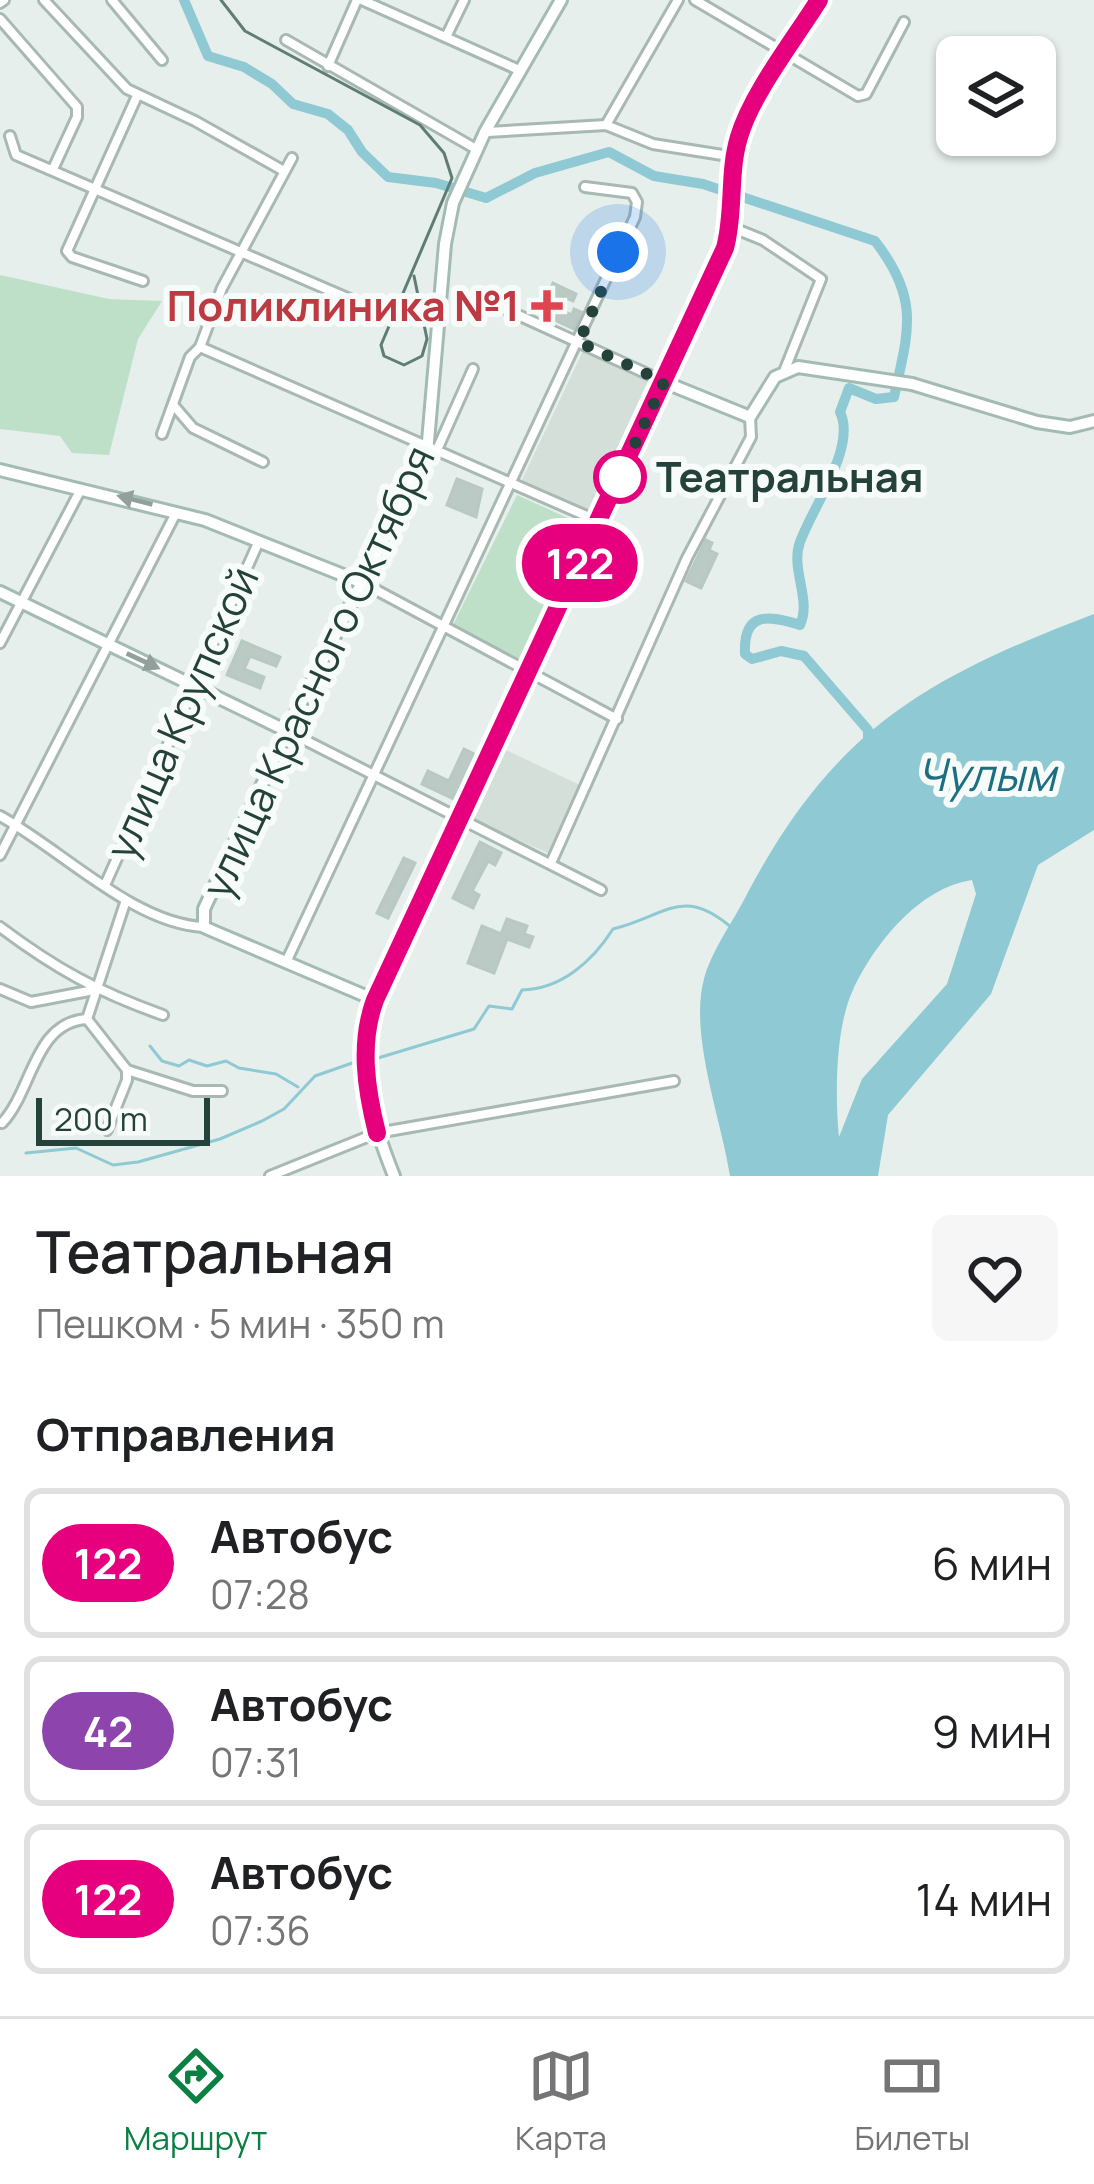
<!DOCTYPE html>
<html lang="ru">
<meta charset="utf-8">
<style>
body{margin:0;font-family:Manrope,sans-serif;background:#f6f6f6;color:#202124;height:100vh;display:flex;flex-direction:column;font-size:45px;white-space:nowrap}
*{box-sizing:border-box;margin:0}
p{font-size:39px;color:#757577}
.icon{flex:none;width:66px;height:66px;fill:none;stroke:currentColor;stroke-width:2;stroke-linecap:round;stroke-linejoin:round}
.map{position:relative;height:1176px;overflow:hidden}
.sheet{display:flex;flex-direction:column;background:#fff;flex:1}
.sheet>*{flex:none}
.badge{padding:0 24px;border-radius:39px;font-size:42px;line-height:78px}
.tools{position:absolute;left:936px;top:36px;display:grid;gap:24px}
.tools a{display:grid;place-items:center;width:120px;height:120px;border-radius:18px;background:#fff;box-shadow:0 3px 9px #0004;font-size:60px}
.scale{position:absolute;left:36px;bottom:30px;width:174px;box-sizing:border-box;padding-left:12px;border:6px solid #24423a;border-top:0;font-size:33px;line-height:42px;white-space:nowrap;color:#24423a;-webkit-text-stroke:9px #f7fbf9;paint-order:stroke}
.you{position:absolute;width:60px;height:60px;margin:-30px;border:9px solid #fff;border-radius:50%;background:#1a73e8;box-shadow:0 0 0 18px #1a73e833}
.map>.badge{position:absolute;translate:-50% -50%;box-shadow:0 0 0 6px #fff}
h2{padding:0 36px;font-size:45px;line-height:108px}
.round{display:grid;place-items:center;flex:none;width:126px;height:126px;border-radius:18px;background:#f6f6f6}
.summary{display:flex;align-items:center;justify-content:space-between;height:204px;padding:0 36px}
h1{font-size:57px;font-weight:600;line-height:90px}
ul{padding:0;list-style:none}
li{display:flex;align-items:center;gap:36px;height:150px;margin:0 24px 18px;padding:0 12px;border:6px solid #e0e0e0;border-radius:18px}
li div{flex:1}
li b{display:block;font-size:45px}
li em{font-style:normal}
li .badge{min-width:132px;font-weight:700;text-align:center}
.dock{display:flex;justify-content:space-around;align-items:center;height:168px;border-top:3px solid #e0e0e0;background:#fff;font-size:33px;color:#757577}
.dock a{display:grid;justify-items:center;gap:6px}
.dock .on{color:#0b8043}
.map>svg:first-child{display:block}
.built{fill:#d4dfda}
.green{fill:#bfe0c8}
.water{fill:#8ec9d4;fill-rule:evenodd}
.lines{fill:none;stroke-linecap:round;stroke-linejoin:round}
.stream{stroke:#8ec9d4;stroke-width:3}
.river{stroke:#8ec9d4;stroke-width:10}
.building{fill:#bbcac4;stroke:#b8c9c2;stroke-width:3}
.street-casing{stroke:#a8b8b2;stroke-width:14}
.secondary-casing{stroke:#a4bbb3;stroke-width:16}
.street{stroke:#fff;stroke-width:8}
.secondary{stroke:#fff;stroke-width:10}
.tram{stroke:#5f7d75;stroke-width:3}
.oneway{fill:#92a09c}
.line-casing{stroke:#fff;stroke-width:27}
.line{stroke:#e6007e;stroke-width:18}
.walk{stroke:#24423a;stroke-width:12;stroke-dasharray:0 21.6}
.health-dot{fill:#e0444e;stroke:#f7fbf9;stroke-width:4.5}
.stop-dot{fill:#fff;stroke:#e6007e;stroke-width:6}
.labels{text-anchor:middle;stroke-width:12;stroke-linejoin:round;paint-order:stroke}
.health-label{font-size:42px;font-weight:bold;fill:#be3a42;stroke:#f7fbf9;text-anchor:end}
.stop-label{font-size:42px;font-weight:bold;fill:#24423a;stroke:#f7fbf9;text-anchor:start}
.street-label{font-size:42px;fill:#24423a;stroke:#f7fbf9}
.water-label{font-size:45px;font-style:italic;fill:#1c6f80;stroke:#f7fbf9}
</style>
<div class="map">
<svg width="1094" height="1176" viewBox="0 0 1094 1176">
<rect width="100%" height="100%" fill="#e6efeb"/>
<g class="built">
<path d="M583,351L658,384L596,514L521,482Z"/>
<path d="M506,750L582,786L548,853L473,820Z"/>
</g>
<g class="green">
<path d="M0,275L109,299L162,301L138,339L109,455L72,453L60,436L0,429Z"/>
<path d="M517,495L579,523L584,533L526,663L453,625Z"/>
</g>
<path class="water" d="M1094,614V830L1038,865L991,994L888,1115L878,1176H730C721,1118 689,1035 704,979C711,952 732,923 745,898C832,731 923,679 1094,614ZM972,880L976,894L947,984L862,1079L839,1137C835,1096 835,1028 853,990C875,943 919,888 972,880Z"/>
<g class="lines">
<g class="stream">
<path d="M150,1046L162,1061L179,1066L189,1060L207,1066L226,1061L239,1068L276,1074L298,1087"/>
<path d="M378,1058L474,1029L489,1006L512,1009L522,990C561,989 592,962 613,929C665,917 682,884 733,929"/>
<path d="M26,1153L76,1148L113,1165L138,1162L220,1139L262,1121L284,1109L315,1076L358,1061"/>
</g>
<path class="river" d="M184,0L208,56L244,67L272,84L293,104L328,114L348,130L362,152L388,177L436,183L486,198L535,173L609,152L654,176L703,184L875,241C921,300 908,332 894,397L876,399L849,388L840,412C857,447 812,508 800,542C790,569 812,600 800,625C768,615 743,611 745,654L752,659L781,651L804,656L868,730V740"/>
</g>
<g class="building">
<path d="M553,283L576,294L573,301L562,296L557,308L572,315L574,309L581,312L574,329L540,313Z"/>
<path d="M457,479L482,489L476,517L447,505Z"/>
<path d="M706,540L712,543L709,550L717,554L701,588L686,581Z"/>
<path d="M242,641L280,657L276,666L250,656L244,669L264,677L260,688L227,675Z"/>
<path d="M464,749L476,755L458,801L422,784L428,771L449,781Z"/>
<path d="M480,842L501,853L495,865L488,861L472,891L479,895L473,908L453,898Z"/>
<path d="M404,858L415,863L388,918L377,913Z"/>
<path d="M507,919L527,926L524,934L533,937L529,947L507,939L494,973L468,963L482,926L501,934Z"/>
</g>
<g class="lines">
<defs>
<g id="street">
<path d="M44,0L127,89L195,121L284,171"/>
<path d="M112,0L162,60"/>
<path d="M362,0L519,70"/>
<path d="M695,0L858,96L866,94L904,22"/>
<path d="M0,3L4,0"/>
<path d="M0,19L77,107V117L53,169"/>
<path d="M446,37L464,0"/>
<path d="M286,40L476,149"/>
<path d="M328,66L357,0"/>
<path d="M137,96L67,251L72,257L143,281"/>
<path d="M606,125L678,0"/>
<path d="M487,132L606,125L653,144L735,157"/>
<path d="M10,136L16,155L389,316"/>
<path d="M731,227L763,240L821,279L785,369"/>
<path d="M507,310L663,381"/>
<path d="M200,347L598,521"/>
<path d="M175,407L193,428L263,462"/>
<path d="M162,434L190,357L200,347L222,288L292,158"/>
<path d="M436,452L473,369"/>
<path d="M363,583L617,719"/>
<path d="M0,643L81,489"/>
<path d="M287,731L601,890"/>
<path d="M0,816C62,850 134,924 204,927"/>
<path d="M0,855L176,513"/>
<path d="M551,863L687,558L751,437L750,417"/>
<path d="M105,885L259,541"/>
<path d="M0,927C56,969 98,992 163,1015"/>
<path d="M287,960L635,217L637,202L632,193L585,187"/>
<path d="M0,989L31,1002L94,990"/>
<path d="M87,1019L127,1070L193,1091H222"/>
<path d="M87,1019L125,903"/>
<path d="M2,1123C33,1090 34,1022 87,1019"/>
<path d="M107,1130L127,1080V1070"/>
<path d="M270,1176L377,1133L674,1081"/>
</g>
<g id="secondary">
<path d="M664,382L750,417L775,377L798,367L912,384L1037,422L1070,427L1094,421"/>
<path d="M0,470L205,520L363,583"/>
<path d="M0,592L287,731"/>
<path d="M375,1000L213,931L204,927V909L287,731L427,453L445,244L453,203L485,132L561,0"/>
<path d="M394,1176C374,1126 357,1072 368,1018L725,248C735,211 728,173 739,137C752,93 795,40 819,0"/>
</g>
</defs>
<use href="#street" class="street-casing"/>
<use href="#secondary" class="secondary-casing"/>
<use href="#street" class="street"/>
<use href="#secondary" class="secondary"/>
<path class="tram" d="M221,0L245,31L420,125L444,153L452,178L381,345L384,356L404,365L422,356L427,339L414,276"/>
</g>
<defs><path id="oneway-solid" d="M-6-.8H1V-3.2L6.5 0L1 3.2V.8H-6Z" transform="scale(3)"/></defs>
<g class="oneway">
<use href="#oneway-solid" transform="translate(135 500) rotate(-166)"/>
<use href="#oneway-solid" transform="translate(143 661) rotate(25)"/>
</g>
<g class="lines">
<defs>
<path id="line" d="M377,1133C366,1089 359,1043 375,1000L725,248C735,211 728,173 739,137C752,93 794,40 819,0"/>
</defs>
<use href="#line" class="line-casing"/>
<use href="#line" class="line"/>
<path class="walk" d="M618,252L579,342L664,382L618,480L620,477"/>
</g>
<path class="health-dot" d="M541 288h12v12h12v12h-12v12h-12v-12h-12v-12h12z"/>
<circle class="stop-dot" cx="620" cy="477" r="24"/>
<g class="labels">
<g class="health-label">
<text x="520" y="321">Поликлиника №1</text>
</g>
<g class="stop-label">
<text x="656" y="492">Театральная</text>
</g>
<g class="street-label">
<text transform="translate(318 672) rotate(-65)" y="15">улица Красного Октября</text>
<text transform="translate(182 713) rotate(-66)" y="15">улица Крупской</text>
</g>
<g class="water-label">
<text x="986" y="791">Чулым</text>
</g>
</g>
</svg>
<div class="tools">
<a><svg class="icon" aria-label="layers" viewBox="0 0 24 24"><path d="M12 4l9 5-9 5-9-5zM3 14l9 5 9-5"/></svg></a>
</div>
<div class="scale">200 m</div>
<div class="you" style="left:618px;top:252px"></div>
<b class="badge" style="left:580px;top:563px;background:#e6007e;color:#fff">122</b>
</div>
<section class="sheet">
<div class="summary"><div><h1>Театральная</h1><p>Пешком · 5 мин · 350 m</p></div><a class="round"><svg class="icon" aria-label="heart" viewBox="0 0 24 24"><path d="M12 20l-8-8c-3-5 5-10 8-4 3-6 11-1 8 4z"/></svg></a></div>
<h2>Отправления</h2>
<ul>
<li><span class="badge" style="background:#e6007e;color:#fff">122</span><div><b>Автобус</b><p>07:28</p></div><em>6 мин</em></li>
<li><span class="badge" style="background:#8e44ad;color:#fff">42</span><div><b>Автобус</b><p>07:31</p></div><em>9 мин</em></li>
<li><span class="badge" style="background:#e6007e;color:#fff">122</span><div><b>Автобус</b><p>07:36</p></div><em>14 мин</em></li>
</ul>
</section>
<nav class="dock">
<a class="on"><svg class="icon" aria-label="directions" viewBox="0 0 24 24"><path d="M12 3l9 9-9 9-9-9zM9 14v-3h6M13 9l2 2-2 2"/></svg>Маршрут</a>
<a><svg class="icon" aria-label="map" viewBox="0 0 24 24"><path d="M3 6l6-2 6 2 6-2v14l-6 2-6-2-6 2zM9 4v14M15 6v14"/></svg>Карта</a>
<a><svg class="icon" aria-label="tickets" viewBox="0 0 24 24"><path d="M3 7h18v10H3zM15 7v10"/></svg>Билеты</a>
</nav>
